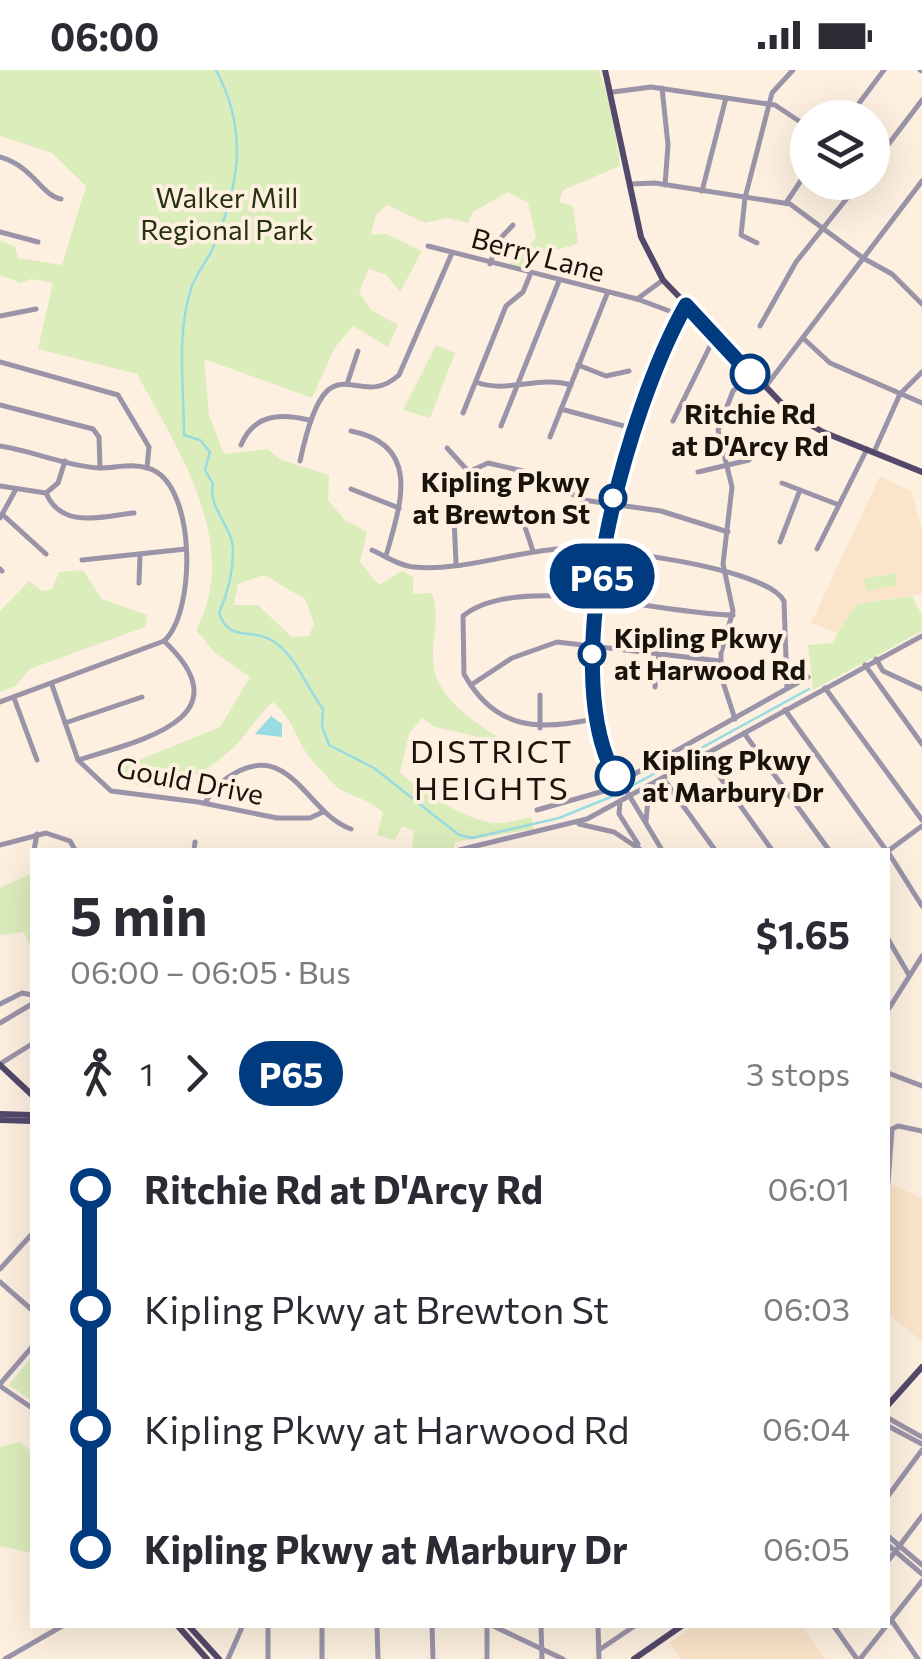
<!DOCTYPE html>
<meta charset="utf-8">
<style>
body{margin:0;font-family:Commissioner,sans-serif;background:#f2f2f3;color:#2b2b33;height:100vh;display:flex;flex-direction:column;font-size:38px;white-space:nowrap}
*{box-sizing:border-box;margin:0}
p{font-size:32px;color:#7c7c81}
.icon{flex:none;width:55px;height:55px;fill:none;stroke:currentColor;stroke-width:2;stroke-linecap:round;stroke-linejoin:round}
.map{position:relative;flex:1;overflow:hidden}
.drawer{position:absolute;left:30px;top:778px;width:860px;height:780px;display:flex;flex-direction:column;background:#fff;border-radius:0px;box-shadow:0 10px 40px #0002}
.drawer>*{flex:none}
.badge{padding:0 20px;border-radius:32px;font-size:35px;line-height:65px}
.fabs{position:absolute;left:790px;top:30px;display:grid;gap:20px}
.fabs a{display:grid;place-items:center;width:100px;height:100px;border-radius:50%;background:#fff;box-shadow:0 10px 40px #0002;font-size:50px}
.map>.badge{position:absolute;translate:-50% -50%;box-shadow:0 0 0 5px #fff}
.legs{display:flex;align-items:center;gap:15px;height:110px;padding:0 40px;font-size:32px}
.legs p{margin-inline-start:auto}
.summary{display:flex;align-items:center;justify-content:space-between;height:170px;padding:0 40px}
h1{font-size:55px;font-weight:700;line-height:75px}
ul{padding:0 40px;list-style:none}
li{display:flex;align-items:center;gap:35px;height:120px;font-size:38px}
li i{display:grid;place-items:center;width:15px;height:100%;margin:0 12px;background:currentColor}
li i::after{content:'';width:25px;height:25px;margin:-12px;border:8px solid;border-radius:50%;background:#fff}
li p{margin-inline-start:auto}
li:first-child i{background:linear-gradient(#0000 50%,currentColor 0)}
li:last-child i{background:linear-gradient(currentColor 50%,#0000 0)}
.status{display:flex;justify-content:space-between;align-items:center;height:70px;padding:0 50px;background:#fff;direction:ltr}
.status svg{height:28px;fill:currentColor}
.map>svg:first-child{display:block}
.built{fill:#fbe5ca}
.green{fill:#dcedbc;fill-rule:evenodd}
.water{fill:#98dce1}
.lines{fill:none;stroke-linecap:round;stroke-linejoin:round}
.stream{stroke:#98dce1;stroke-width:2.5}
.minor{stroke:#9b94a9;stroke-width:5}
.major{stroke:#54486b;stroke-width:6}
.line-1-casing{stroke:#fff;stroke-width:22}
.line-1{stroke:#003b80;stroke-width:15}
.stop-1-dot{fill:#fff;stroke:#003b80;stroke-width:5}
.labels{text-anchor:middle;stroke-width:8;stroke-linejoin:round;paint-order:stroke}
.park-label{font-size:28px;fill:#28330e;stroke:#fdf0e0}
.street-label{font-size:28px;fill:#1a1309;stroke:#fdf0e0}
.stop-label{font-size:28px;font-weight:bold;fill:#1a1309;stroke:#fdf0e0;text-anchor:start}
.quarter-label{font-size:32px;letter-spacing:2.5px;fill:#1a1309;stroke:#fdf0e0}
</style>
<div class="status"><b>06:00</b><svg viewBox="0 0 49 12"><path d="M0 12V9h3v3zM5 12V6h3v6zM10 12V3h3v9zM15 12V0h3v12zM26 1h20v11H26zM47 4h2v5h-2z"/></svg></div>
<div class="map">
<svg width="922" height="1589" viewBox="0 0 922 1589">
<rect width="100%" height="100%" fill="#fdf0e0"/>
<g class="built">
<path d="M880,406L911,421L922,459V524L856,534L838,563L811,553Z"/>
<path d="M888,1113L922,1128V1272L888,1243Z"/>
<path d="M695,1555H801L825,1589H681L670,1573Z"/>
</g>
<g class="green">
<path d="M0,0H599L613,43L620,96L563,120L559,132L573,136L578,174L540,184L520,197L508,195L536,168L528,133L508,122L473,142L468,153L447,148L425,153L387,135L376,145L371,165L387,164L422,181L400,222L386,205L369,199L359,222L371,240L398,255L388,277L353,256L334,279L312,328L204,289L209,345L224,384L267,379L282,390L329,405L328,430L345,450L367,462L360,492L379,515L402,501L413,507V524L432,523C440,546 433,563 433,586C432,625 470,649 500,668L492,675L475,666L435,657L422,648L409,664L400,703C420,721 472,754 499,753C510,753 521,749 531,747L534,759L455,772L453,780H412L414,761L402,756L395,770L377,765L383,743C369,729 358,729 341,720C333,715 325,704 318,697C295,674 298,655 273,632C258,645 250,660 237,674C206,706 150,736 112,701L220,657L250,607L215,583L196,560C242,474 178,380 137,304L38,279L53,213L31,209L21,213L0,205V170L15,177L18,188L62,195L86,116L52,83L0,66ZM264,505L305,529L314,553L309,566L292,567L258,535H234L238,514Z"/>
<path d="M436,275L455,283L430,348L403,340Z"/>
<path d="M83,500L102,529L147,545L145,557L30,599L15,616L0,622V541L29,511L42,521L52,519L59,502Z"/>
<path d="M895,503L897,515L867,521L864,509Z"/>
<path d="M912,526L922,545V561L813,620L808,575L832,573L856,534Z"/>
<path d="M28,805H32V881L24,862L0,865V818Z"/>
<path d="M32,1286V1331L9,1315Z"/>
<path d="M20,1372L32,1382V1483L0,1476V1377Z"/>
</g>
<path class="water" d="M271,646L282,654V667L255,664Z"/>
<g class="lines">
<g class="stream">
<path d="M216,0C249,62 239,117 213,178C207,192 195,204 191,219C176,266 184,317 184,365L200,370L210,382L205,400L213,414C207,438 234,458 233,481C233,502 227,525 219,543C230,573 248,557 271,570C295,583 306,617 323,639L322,656L329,675L374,698L459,765L472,768L559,748L618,724"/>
<path d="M628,718L809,619"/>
</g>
<g class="minor">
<path d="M920,0L922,1"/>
<path d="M662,18L668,75L665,115"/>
<path d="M613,22L651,17L775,35L808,57"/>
<path d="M848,48L884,0"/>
<path d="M0,87C34,97 41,125 61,129"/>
<path d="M872,96L922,30"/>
<path d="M630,114L655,113L790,134L863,188L892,204L922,234"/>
<path d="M702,121L726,28"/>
<path d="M786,133L808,100"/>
<path d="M0,162L38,172"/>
<path d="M757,173L741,165L745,128L772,23L793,0"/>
<path d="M428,176L637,229L675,243"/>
<path d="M490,194L498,171L513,155"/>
<path d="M637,229L663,210"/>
<path d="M0,246L36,239"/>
<path d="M760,256L796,192L860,112"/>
<path d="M803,268L830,293L922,333"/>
<path d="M0,292L118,325L149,377L147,398"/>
<path d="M578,295L606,306L629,301"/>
<path d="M348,311L358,281"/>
<path d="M476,312C507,324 539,305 571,315"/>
<path d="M766,316L922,111"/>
<path d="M0,335L93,359L99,367L100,397"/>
<path d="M561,339L635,359"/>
<path d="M463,343L506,236L523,222L530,205"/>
<path d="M673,351L715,266"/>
<path d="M501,356L559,211"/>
<path d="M351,361C423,375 400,436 386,486"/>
<path d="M550,367L607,224"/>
<path d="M241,375C254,344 280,343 309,350"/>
<path d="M0,376C33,381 66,396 99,398C116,398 137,392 153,400C196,420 196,542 164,571L0,632"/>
<path d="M447,378L468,401"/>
<path d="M874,382L900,324L922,302"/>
<path d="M300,391C328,261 355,345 399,305L452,183"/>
<path d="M698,402L749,390"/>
<path d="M782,413L839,435"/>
<path d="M0,416L46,423L58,413L65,391"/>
<path d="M351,419L399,438"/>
<path d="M46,423C62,460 102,446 134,443"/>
<path d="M500,438L522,448L533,481"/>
<path d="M3,445L46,484"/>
<path d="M0,448L15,421"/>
<path d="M780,472L800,420"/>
<path d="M817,479L867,379"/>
<path d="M372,480C385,486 400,496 414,497C457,502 514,482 558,479C598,476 766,497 784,531L787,618"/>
<path d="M82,490L186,479"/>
<path d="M456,493L453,425L466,403L488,393L536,404L583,430L661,441L728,462"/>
<path d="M0,499L2,501"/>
<path d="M139,513L140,486"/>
<path d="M876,589L883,601L922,619"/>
<path d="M865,595L922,674"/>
<path d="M52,615L78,690L111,721L198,732L277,748H310L323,742"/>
<path d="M471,615L512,588L557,572L720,591"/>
<path d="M655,617L659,584"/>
<path d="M825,618L922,750"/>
<path d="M14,628L37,690"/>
<path d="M785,640L886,780"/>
<path d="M593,649C539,661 495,660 464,604L463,546C517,501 666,545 733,545"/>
<path d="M735,649L721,606V583L733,541L723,494L732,417L718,360L733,321L750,304"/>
<path d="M65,653L142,627"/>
<path d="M540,658V625"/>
<path d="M744,663L829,780"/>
<path d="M704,685L772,780"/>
<path d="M78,690C138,671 247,649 164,571"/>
<path d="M663,708L715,780"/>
<path d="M620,732L619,744L638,774"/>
<path d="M205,733C214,718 223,709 239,701C292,675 309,745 351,759"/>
<path d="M537,740L604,721L808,607"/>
<path d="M646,751L649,718"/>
<path d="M579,754L614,762L641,780"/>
<path d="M0,775L46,763L70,771L75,780"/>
<path d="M34,780L37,764"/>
<path d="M194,780L195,772"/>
<path d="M459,780L587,749L922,566"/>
<path d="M662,780L602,680L593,649L590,606L616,411L686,235"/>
<path d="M888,781L922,756"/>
<path d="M888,782L922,836"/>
<path d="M888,869L909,905"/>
<path d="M0,934L22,923L32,925"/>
<path d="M888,940L922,886"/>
<path d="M0,953L32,934"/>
<path d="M0,994L32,974"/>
<path d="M888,1003L922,1016"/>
<path d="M888,1113L892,1059L898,1056L922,1061"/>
<path d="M0,1199L32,1164"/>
<path d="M0,1212L32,1240"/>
<path d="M0,1314L32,1277"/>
<path d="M0,1316L32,1338"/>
<path d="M888,1348L922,1367"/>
<path d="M888,1356L922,1374"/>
<path d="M888,1426L922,1380"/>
<path d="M888,1466L922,1495"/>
<path d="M888,1475L922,1504"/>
<path d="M888,1491L922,1446"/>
<path d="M892,1551L918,1589"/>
<path d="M268,1555V1589"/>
<path d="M322,1555V1589"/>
<path d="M377,1555L378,1589"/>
<path d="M432,1555L433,1589"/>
<path d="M491,1555L563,1589"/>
<path d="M541,1555L542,1589"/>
<path d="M598,1555L599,1589"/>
<path d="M833,1555L857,1589"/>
<path d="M599,1580L636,1555"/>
<path d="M5,1589L64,1555"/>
<path d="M228,1589L243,1555"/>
<path d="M487,1589V1555"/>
<path d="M860,1589L922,1511"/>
</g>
<g class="major">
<path d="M605,0L641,167L663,210L793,345L823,362L922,402"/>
<path d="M0,995L32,1025"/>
<path d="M0,1044L32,1045"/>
<path d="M0,1050L32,1051"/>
<path d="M888,1335L922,1297"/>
<path d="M177,1555L207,1589"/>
<path d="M188,1555L219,1589"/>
<path d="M634,1589L683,1555"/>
</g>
</g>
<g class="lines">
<defs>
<path id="line-1" d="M615,706C555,597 627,339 686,235L750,304"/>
</defs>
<use href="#line-1" class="line-1-casing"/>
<use href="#line-1" class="line-1"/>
</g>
<g class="stop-1-dot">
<circle cx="750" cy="304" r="18"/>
<circle cx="613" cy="428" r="12"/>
<circle cx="592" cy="584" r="12"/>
<circle cx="615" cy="706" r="18"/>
</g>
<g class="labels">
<g class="park-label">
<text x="227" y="138">Walker Mill<tspan x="227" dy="32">Regional Park</tspan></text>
</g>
<g class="street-label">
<text transform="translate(538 185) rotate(15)" y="10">Berry Lane</text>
<text transform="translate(190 711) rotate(11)" y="10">Gould Drive</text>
</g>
<g class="stop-label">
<text x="750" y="354" text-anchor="middle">Ritchie Rd<tspan x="750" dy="32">at D'Arcy Rd</tspan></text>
<text x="590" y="422" text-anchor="end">Kipling Pkwy<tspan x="590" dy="32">at Brewton St</tspan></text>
<text x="614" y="578">Kipling Pkwy<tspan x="614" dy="32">at Harwood Rd</tspan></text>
<text x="642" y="700">Kipling Pkwy<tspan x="642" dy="32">at Marbury Dr</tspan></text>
</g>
<g class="quarter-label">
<text x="492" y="693">DISTRICT<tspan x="492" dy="37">HEIGHTS</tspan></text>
</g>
</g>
</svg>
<div class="fabs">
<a><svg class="icon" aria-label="layers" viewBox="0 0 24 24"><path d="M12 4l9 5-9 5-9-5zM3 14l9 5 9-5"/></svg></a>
</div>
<b class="badge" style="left:602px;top:506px;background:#003b80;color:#fff">P65</b>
<section class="drawer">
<div class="summary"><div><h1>5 min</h1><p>06:00 – 06:05 · Bus</p></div><b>$1.65</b></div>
<div class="legs"><svg class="icon" aria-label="walk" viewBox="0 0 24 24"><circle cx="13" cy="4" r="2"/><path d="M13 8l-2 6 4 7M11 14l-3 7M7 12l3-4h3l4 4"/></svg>1<svg class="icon" aria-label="forward" viewBox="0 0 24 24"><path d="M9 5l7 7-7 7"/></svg><b class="badge" style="background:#003b80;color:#fff">P65</b><p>3 stops</p></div>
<ul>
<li><i style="color:#003b80"></i><b>Ritchie Rd at D'Arcy Rd</b><p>06:01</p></li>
<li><i style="color:#003b80"></i><span>Kipling Pkwy at Brewton St</span><p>06:03</p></li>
<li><i style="color:#003b80"></i><span>Kipling Pkwy at Harwood Rd</span><p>06:04</p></li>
<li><i style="color:#003b80"></i><b>Kipling Pkwy at Marbury Dr</b><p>06:05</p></li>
</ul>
</section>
</div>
